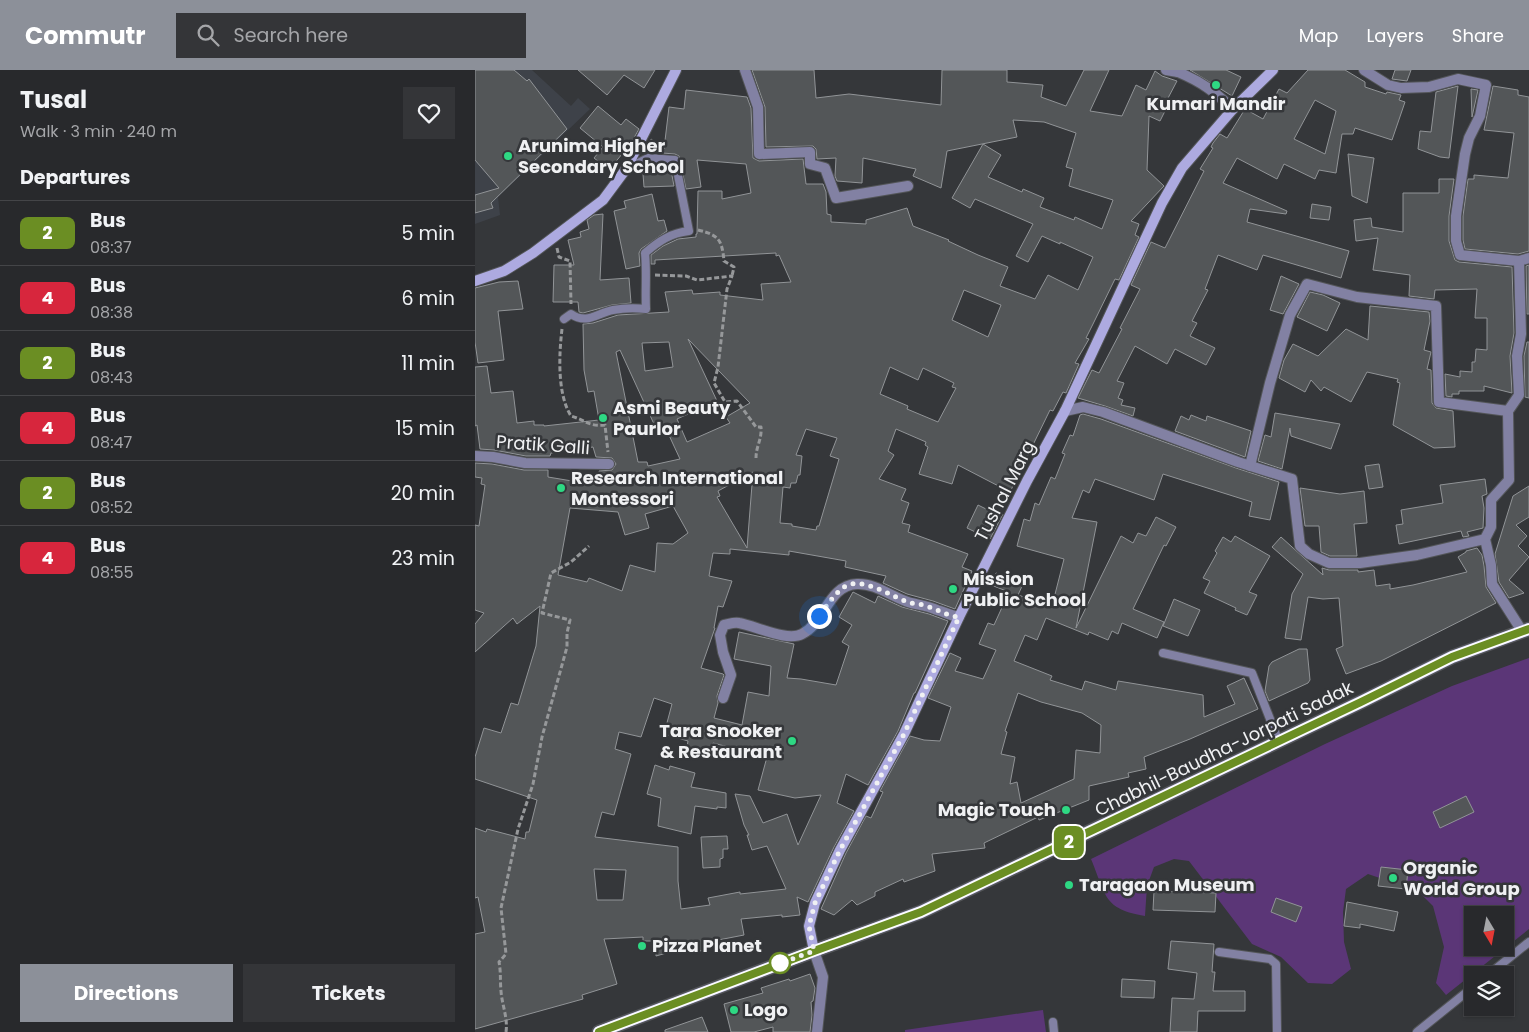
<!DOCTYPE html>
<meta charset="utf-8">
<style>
body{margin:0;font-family:Poppins,sans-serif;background:#343538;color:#f1f3f6;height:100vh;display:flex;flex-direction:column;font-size:19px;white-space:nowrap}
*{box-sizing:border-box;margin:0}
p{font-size:16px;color:#a5a6a9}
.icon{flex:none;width:28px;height:28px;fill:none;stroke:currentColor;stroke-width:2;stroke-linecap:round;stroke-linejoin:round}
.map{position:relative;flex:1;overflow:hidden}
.sheet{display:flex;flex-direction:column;background:#28292c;width:475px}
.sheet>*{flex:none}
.badge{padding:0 10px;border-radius:8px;font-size:18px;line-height:32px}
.needle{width:32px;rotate:170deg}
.fabs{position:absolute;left:989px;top:836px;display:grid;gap:10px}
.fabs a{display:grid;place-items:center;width:50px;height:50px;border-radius:0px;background:#28292c;box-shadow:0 1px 4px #0004,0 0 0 1px #444548;font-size:25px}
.you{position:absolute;width:25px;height:25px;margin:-12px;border:4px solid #fff;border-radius:50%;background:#1a73e8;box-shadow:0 0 0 8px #1a73e833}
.map>.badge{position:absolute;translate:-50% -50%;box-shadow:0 0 0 2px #fff}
h2{padding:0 20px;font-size:19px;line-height:45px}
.round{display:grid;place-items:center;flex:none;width:52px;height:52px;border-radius:0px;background:#343538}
.overview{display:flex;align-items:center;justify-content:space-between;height:85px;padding:0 20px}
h1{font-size:24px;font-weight:700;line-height:38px}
.cta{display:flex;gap:10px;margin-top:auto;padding:10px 20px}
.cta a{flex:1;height:58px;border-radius:0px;background:#8c9099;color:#fff;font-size:20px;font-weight:700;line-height:58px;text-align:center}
.cta a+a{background:#343538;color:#f1f3f6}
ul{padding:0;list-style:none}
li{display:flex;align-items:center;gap:15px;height:65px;padding:0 20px;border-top:1px solid #444548}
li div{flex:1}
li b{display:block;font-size:19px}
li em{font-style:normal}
li .badge{min-width:55px;font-weight:700;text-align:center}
header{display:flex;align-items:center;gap:30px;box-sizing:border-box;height:70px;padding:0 25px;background:#8c9099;color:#fff}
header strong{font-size:24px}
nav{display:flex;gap:28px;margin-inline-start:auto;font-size:18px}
.search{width:350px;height:45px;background:#343538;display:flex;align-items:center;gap:12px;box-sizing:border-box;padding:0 18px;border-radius:0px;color:#a5a6a9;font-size:19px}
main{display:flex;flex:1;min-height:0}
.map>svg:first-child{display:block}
.built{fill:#3e4249}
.green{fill:#5b3677;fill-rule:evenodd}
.building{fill:#535658;stroke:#919497;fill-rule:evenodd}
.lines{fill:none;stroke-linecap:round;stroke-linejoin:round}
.lane-casing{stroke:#535558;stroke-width:10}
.street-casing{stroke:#535558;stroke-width:12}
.secondary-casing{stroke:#535558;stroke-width:12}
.primary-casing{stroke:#535558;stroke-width:15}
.path{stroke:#96989a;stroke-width:3;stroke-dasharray:5 2.5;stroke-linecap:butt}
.lane{stroke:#8281a3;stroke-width:8}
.street{stroke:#8281a3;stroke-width:10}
.secondary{stroke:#adaae0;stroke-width:10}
.primary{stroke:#cfcef8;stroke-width:12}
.line-casing{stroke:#fff;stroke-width:11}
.line{stroke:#6b8e23;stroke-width:8}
.walk{stroke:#f0f1f3;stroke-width:5;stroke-dasharray:0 9}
.poi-dot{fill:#2ed883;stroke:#35373a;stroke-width:2}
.stop-dot{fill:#fff;stroke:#6b8e23;stroke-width:2.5}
.labels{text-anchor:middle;stroke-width:5;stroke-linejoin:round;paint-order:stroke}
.poi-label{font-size:18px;font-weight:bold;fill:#f0f1f3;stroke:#35373a;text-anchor:start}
.street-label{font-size:18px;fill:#f0f1f3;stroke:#35373a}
</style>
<header>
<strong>Commutr</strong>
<div class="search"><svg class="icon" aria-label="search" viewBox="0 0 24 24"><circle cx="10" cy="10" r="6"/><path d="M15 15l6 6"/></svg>Search here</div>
<nav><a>Map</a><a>Layers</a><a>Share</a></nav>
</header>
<main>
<section class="sheet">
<div class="overview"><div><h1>Tusal</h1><p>Walk · 3 min · 240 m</p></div><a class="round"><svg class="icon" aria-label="heart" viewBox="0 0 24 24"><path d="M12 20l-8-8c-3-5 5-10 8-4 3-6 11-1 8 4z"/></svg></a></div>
<h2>Departures</h2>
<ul>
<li><span class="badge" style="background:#6b8e23;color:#fff">2</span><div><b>Bus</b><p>08:37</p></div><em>5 min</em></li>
<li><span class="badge" style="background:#d7263d;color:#fff">4</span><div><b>Bus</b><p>08:38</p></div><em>6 min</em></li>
<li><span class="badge" style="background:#6b8e23;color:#fff">2</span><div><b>Bus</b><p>08:43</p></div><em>11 min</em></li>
<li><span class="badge" style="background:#d7263d;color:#fff">4</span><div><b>Bus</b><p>08:47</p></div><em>15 min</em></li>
<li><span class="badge" style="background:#6b8e23;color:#fff">2</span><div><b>Bus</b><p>08:52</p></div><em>20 min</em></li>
<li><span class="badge" style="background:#d7263d;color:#fff">4</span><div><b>Bus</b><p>08:55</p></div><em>23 min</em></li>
</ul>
<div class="cta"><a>Directions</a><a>Tickets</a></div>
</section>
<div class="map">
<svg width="1054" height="962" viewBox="0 0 1054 962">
<rect width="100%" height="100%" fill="#35373a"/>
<path class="built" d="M0,0H57L96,36L103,28L115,39L23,127L25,145L0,154Z"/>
<g class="green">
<path d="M1054,588V859L971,925L961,913L969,877L958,836L943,821L893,804L871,819L868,842L869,872L876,899L857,914L833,913L806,887L777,874L714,791L699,789L679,797L672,816L670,846C628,839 631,825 616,789L850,674L977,616ZM998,845H1030V878H998Z"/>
<path d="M568,940L571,962H430V960Z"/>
</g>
<g class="building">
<path d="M0,0H39L52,11L54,9L92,59L16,133L18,138L0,143V125L24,118L0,90Z"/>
<path d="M103,0H180L169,18L149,5L132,25Z"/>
<path d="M277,0H339L341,28L374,24L466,35L467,0H532V12L568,15L566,27L591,36L609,0H634L615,41L647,46L661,15L671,20L680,1L687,6L702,11L692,30L695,31L685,51L674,46L672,100L689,116L656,151L664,154L660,165L664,167L644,210L640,209L618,254L611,268L614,269L600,293L604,294L591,323L588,322L578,341L575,340L535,422L483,395L477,414L444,404L453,377L450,375L451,372L421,359L413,381L419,385L404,409L431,419L426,430L434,433L427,453L435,455L433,462L493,484L487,497L497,501L480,539L458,531L432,524L408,513L411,506L370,497L371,491L314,481V485L255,479V484L238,483L234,506L257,511L248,537L243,536L239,558H240L226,598L248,604L249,605L242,626L243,633L239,648L267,655L273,622L294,626L296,596L259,589L264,562L319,574L312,608L326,609L361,615L374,576L367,572L377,555L364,547L378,522L400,533L403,526L427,537L454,544L473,551L440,623H439L423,661L393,715L371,704L362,733L379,741L359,777L333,832L322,827L325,845L307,847V845L266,849L269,865L233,872L234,879L215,883L213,877L181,886V871H168V867L129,869L142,914L107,925L108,929L0,959V864L10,862L3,827L0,828V758L11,762L12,759L50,769L51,762H54L62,730L0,709V687L9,658L26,663L36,633L43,635L61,576L65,536L42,554L38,548L0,582V554L9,543L0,540V455L4,456L10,415L6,414L7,408L0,407V393L17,394L49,400H73V407L109,413L110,407L125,409L124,401L137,400L141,394L137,388L121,387L118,377L76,383L75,386H51L19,380L5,379L2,355L0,356V297L12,296L16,323L38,321L42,353L59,351V355H69V356L124,350L119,321L113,322L109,300L108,254L118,253L143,245L194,242L190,222L217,220L218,224L245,222V225L288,230L286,214L316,212L304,185L301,186V183L180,190V194H176V185L188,176L203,169L221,167V164H222L223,121H247V129L276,123L271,94L222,90L226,117L211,119L204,86L200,84L175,82L176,69L189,79L194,37L209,39L211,20L272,27L276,38L278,88L284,91L328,89L331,114H348L351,122L352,144L356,145V152L391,154V150L432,138L438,156L474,170L473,171L503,185L533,197L525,216L560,229L573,205L603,220L618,187L585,172V174L567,166L553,192L541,186L558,154L500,129L495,138L477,128L508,74L526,85L513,107L547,122L548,119L569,128L565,137L599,150L600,147L627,159L638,130L594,116L598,99L591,97L601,63L569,52L538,50L542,67L472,81L466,118L438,106L441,99L388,88L387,113L362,111L360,106L361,88L342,89L341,79L338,76L291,77L290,37ZM489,220L526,235L513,267L477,250ZM213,269L275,333L251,347L255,353L212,372L202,349L242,331ZM194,272L198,297L170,301L167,273ZM145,280L184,365L192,361L205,389L173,396L172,392H163L141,282ZM415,297L443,310L448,298L479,313L477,317L481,318L463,352L432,339L433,336L405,324ZM331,359L362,368L355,386L364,389L344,456H342L341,460L317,456V454L305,453L308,417L315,418L316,413H321L323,405H325L327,386L321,385ZM278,402L272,478L242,427L245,426L243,421ZM198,436L213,463L198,474L182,473L180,502L155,495L147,521L114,508L112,512L83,505L95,438L143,442L150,465L174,458L170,444ZM179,628L197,634L189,664L213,671L212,677L236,682L238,673L292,687L283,720L320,728L346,725L323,775L312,744L288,753L275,726L260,724L269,755L274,765H272L277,780L292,776L311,819L265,824V822L233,828L235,835L206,839L203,811V777L120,767L127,742L139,745L156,684L140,679L144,662L166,667ZM119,799L151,800L148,830H122Z"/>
<path d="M715,0H751L766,7L757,26Z"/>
<path d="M833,0H870L890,12V17L911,24L912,22L926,25L924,30L930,32L917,70L880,58L878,64H867L861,103L844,100L840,109L809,94L802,109L762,88L748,113L812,141L811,144L775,139L772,152L874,181L866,208L788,185L782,200L743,185L730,219L733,220L717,251L722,253L715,266L740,278L731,295L700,279L692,294L660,276L642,311L649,313L643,328L648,330L646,335L660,338L658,346L630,336L603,328L617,300L624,303L647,259L645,258L665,219L656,215L676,172L690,178L729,101L725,99L738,78L736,77L738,73L745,64L752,68L770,39L788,49L804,19L812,23ZM840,30L861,41L850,84L819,69Z"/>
<path d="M920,0H936L932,11L917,9Z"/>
<path d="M983,16L974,88L965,87L943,79L945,61L956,62L961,22Z"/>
<path d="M1018,16L1043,20V25L1054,27V181L1043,184L990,179L988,170V146L993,109H999V105L1033,108L1039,63L1009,60Z"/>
<path d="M996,19L1003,20L997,47Z"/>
<path d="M123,36L146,55L151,49L164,59L156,73L134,100L119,88L128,77L105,58Z"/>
<path d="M873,84L899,88L892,133L877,126Z"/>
<path d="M174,94L195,95L199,116L169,117L168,104L173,100Z"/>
<path d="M964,109H979L974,146V171L980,190L984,192L1037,197L1039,263L1035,286L1037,323L1009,316V321H984V324H977V327L971,326L970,304L985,307V301L997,302V292H1000L1001,279L1012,280V248H1000L1002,219L960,220L959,229L934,226L935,205L898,200L903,168L881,171L879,150L896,148L897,157L928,162V123H964Z"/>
<path d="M177,124L183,151L189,150L192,161L166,179L164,183L165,196L151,199L139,141L151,138L149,131Z"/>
<path d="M837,134L856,137L854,150L835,148Z"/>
<path d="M128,144L125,210L154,208L156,233L137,235L108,243L104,242L103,232H78L79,195H99L93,170L106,167L105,162L114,159L112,150L119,145Z"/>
<path d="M1054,195V244H1052L1051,196Z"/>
<path d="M806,206L824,214L808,244L795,240Z"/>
<path d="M43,211L48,239L23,241L29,290L3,293L0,272V218L24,212Z"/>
<path d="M835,222L848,225L865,233L852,261L822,247Z"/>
<path d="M895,236L954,242L955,251L949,280L956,282L952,299L956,300L957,333L961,338L978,341L980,377L959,378L918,355L925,313L922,312L923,309L892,302L876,332L849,317L846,321L836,310L830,322L804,308L809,290L818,274L843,286L871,259L893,270Z"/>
<path d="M1052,272H1054V328L1050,327L1049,286Z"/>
<path d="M800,343L865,354L856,379L816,366L815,358L807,399L783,391L790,365L796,367Z"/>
<path d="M608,344L626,349L761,398L804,412L795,450L774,446L777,432L688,404L679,430L620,409L614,423L608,420L597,448L622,452L601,558L646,466L658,473L663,463L671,466L681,447L701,457L691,476L689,475L658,539L689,552L682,568L647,553L643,564L637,561L633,570L614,562L613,565L571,548L562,570L550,565L539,591L577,606L575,610L607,620L610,611L641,620L643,611L728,625L729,647L760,634L752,616L769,608L783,639L715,669L669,687L671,699L653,703L654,707L614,716V730L564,750L563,747L509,773L510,778L457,784L460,801L429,812L428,809L400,822V826L382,835L377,830L359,845L346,839L371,783L391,746L396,748L408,722L405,721L435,666L449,670L465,671L476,637L453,628L475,583L486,588L480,601L508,609L521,580L504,574L513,553L519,555L534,522L516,515L521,503L548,514L543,525L577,536L589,489L542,476L549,449L555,451L560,433L564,435L576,407L580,409L590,384L587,383L595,365L598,366L605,345ZM543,623L566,632L607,643L626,655L625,683L601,680L599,709L546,733L542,712L535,714L540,687L526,684L532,662L530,661Z"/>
<path d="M716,345L731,351L732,346L776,361L770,387L700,361L706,346L714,350Z"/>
<path d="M904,394L908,417L894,419L890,396Z"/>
<path d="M1010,409L1012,424L1007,426L1009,438L1008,458L992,462L994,466L988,467L986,461L924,474L921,455L928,454L926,440L968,433L965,415Z"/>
<path d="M1054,416V447L1041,455L1052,466L1043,476L1054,487L1034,510L1049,523L1034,528L1024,512L1020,484L1038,426Z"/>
<path d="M825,418L865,424L889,421L892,453L879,454L882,486H855L846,482L844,456H830Z"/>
<path d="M503,435L515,441L528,444L515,469L492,458Z"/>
<path d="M760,466L795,486L774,522L782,525L772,545L760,540L761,538L729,523L735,511L728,508L742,483L740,481L748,467L756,472Z"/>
<path d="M806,467L848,505L847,498L854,500H883V502L899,500L901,516L915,514V519L938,515L992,502L983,487L991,482V481L1002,478L1007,485L1009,496L1011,517L1021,533L906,591L871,604L861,579L868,576L864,528L848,529L833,527L826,570L810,568L817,524L828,504L797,477Z"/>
<path d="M699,529L725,540L713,566L688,556Z"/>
<path d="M824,579H832L835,610L833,613L794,631L790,621L794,596L797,592Z"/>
<path d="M180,695L194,700L195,696L220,703L216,717L251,723V738L242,737V739L220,736L216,764L183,756L186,728L172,724Z"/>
<path d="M991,726L999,742L965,758L958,742Z"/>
<path d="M252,766L253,779H248V788L245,789V797L228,798L226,767Z"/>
<path d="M906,797L933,800L931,819L903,816Z"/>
<path d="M679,821L741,823L740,842L678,840Z"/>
<path d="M801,828L827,837L821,852L796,842Z"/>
<path d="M872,832L923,842L919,861L885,854V858L869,856Z"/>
<path d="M696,871L739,874L737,902H740L738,921H770V941H723L722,962H695L697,928L719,929L722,903L693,899Z"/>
<path d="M335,904L340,918L338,931L336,932L337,945L335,962H298V957L279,962H256L249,934L288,923L286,918L314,909L315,911Z"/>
<path d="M647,909L680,911L679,928L646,927Z"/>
<path d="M227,947L233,962H190V960Z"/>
</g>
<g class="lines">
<defs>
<g id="lane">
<path d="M89,249L96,244C112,255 122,243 138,240C149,238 160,238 171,239C170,220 172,202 170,183C184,171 196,163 214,161L200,90L173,88L151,99"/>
<path d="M688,583L777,603L804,672"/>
<path d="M744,882L795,889L801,894L802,962"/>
<path d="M1013,905L1054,872"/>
<path d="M578,952L579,962"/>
<path d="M942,962L998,917"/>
</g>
<g id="street">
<path d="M270,0L283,37L284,84L335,82V94L350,98L361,128L433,116"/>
<path d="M691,0L703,2"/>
<path d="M703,0V2C727,12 740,22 758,39"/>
<path d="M889,0L913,15L926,18L954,17L983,9L1011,15L1005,46L994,68L990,84L981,146V171L985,185L1044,191L1054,188"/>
<path d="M1044,191L1046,264L1042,286L1044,325L1033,341L1034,410L1016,430V457L1010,469L1016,495L1017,514L1047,561"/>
<path d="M590,341L608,337L628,342L763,392L817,409L825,476L834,484L854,493H885L942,485L1010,469"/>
<path d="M0,386L18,387L50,393L134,394"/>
<path d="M775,396L795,313L815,245L832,214L882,227L961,236L964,332L1033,341"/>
<path d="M248,628L256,605L248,582L245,565L249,555C254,554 259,552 264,553C281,556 312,572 327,564C350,553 353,515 382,514C401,513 418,528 436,533C445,535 454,536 462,540C470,542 476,546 484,547"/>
<path d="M339,881L348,907L342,962"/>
</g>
<g id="secondary">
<path d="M0,211L29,201L58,183L128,130L151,99L201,0"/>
<path d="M339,881L334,856L340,833L365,780L429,664L484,547L552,411L590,341L687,133L707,98L758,39L798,0"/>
</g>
<path id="primary" d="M124,962L339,881L446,842L886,632L977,587L1054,559"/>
</defs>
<use href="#lane" class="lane-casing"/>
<use href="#street" class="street-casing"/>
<use href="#secondary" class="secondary-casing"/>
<use href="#primary" class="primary-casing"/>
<g class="path">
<path d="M223,160C244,165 247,170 249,191L259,197L257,206"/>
<path d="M82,178L84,187L95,191L96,234"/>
<path d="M180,205L211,206L222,210L257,206L252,219L243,297L239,313L250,332L262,331L281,357H286C287,370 281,376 281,388"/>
<path d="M87,259C84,284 82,324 96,346C110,350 114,357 130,355L133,382"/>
<path d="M31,962C33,948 27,935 26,921C25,911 26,902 24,892L31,884L26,838L43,759L58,714L67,667L92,577V563L95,550L67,543L76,503L96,492L114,476"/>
</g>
<use href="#lane" class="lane"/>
<use href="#street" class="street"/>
<use href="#secondary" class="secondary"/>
<use href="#primary" class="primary"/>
</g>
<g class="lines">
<defs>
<path id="line" d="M124,962L339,881L446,842L886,632L977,587L1054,559"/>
</defs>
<use href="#line" class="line-casing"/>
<use href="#line" class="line"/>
<path class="walk" d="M305,893L303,894L339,881L334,856L340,833L365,780L429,664L484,547C472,546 462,539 451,536C446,534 441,534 436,533C417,528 388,505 369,517C359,524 351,537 344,546"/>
</g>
<g class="poi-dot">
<circle cx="741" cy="15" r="5"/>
<circle cx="33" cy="86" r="5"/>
<circle cx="128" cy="348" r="5"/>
<circle cx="86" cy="418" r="5"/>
<circle cx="478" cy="519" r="5"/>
<circle cx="317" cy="671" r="5"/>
<circle cx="591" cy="740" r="5"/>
<circle cx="918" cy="808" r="5"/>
<circle cx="594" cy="815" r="5"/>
<circle cx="167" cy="876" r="5"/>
<circle cx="259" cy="940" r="5"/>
</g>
<circle class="stop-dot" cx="305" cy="893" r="10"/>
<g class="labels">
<g class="poi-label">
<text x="741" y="40" text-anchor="middle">Kumari Mandir</text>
<text x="43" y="82">Arunima Higher<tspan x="43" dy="21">Secondary School</tspan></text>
<text x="138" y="344">Asmi Beauty<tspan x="138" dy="21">Paurlor</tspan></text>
<text x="96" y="414">Research International<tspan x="96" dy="21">Montessori</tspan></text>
<text x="488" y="515">Mission<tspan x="488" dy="21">Public School</tspan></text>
<text x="307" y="667" text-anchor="end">Tara Snooker<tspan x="307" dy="21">&amp; Restaurant</tspan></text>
<text x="581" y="746" text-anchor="end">Magic Touch</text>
<text x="928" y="804">Organic<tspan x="928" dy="21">World Group</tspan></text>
<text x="604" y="821">Taragaon Museum</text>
<text x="177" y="882">Pizza Planet</text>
<text x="269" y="946">Logo</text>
</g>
<g class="street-label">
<text transform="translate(68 375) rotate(4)" y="6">Pratik Galli</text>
<text transform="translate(530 421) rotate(-63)" y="6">Tushal Marg</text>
<text transform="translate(749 679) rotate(-26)" y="6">Chabhil-Baudha-Jorpati Sadak</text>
</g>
</g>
</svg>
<div class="fabs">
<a><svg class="needle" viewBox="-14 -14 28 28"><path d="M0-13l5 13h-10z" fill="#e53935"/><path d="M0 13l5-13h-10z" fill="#a5a6a9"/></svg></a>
<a><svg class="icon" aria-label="layers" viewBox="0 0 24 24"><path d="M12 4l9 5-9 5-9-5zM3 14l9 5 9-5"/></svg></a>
</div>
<div class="you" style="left:344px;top:546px"></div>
<b class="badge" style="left:594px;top:772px;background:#6b8e23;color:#fff">2</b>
</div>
</main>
